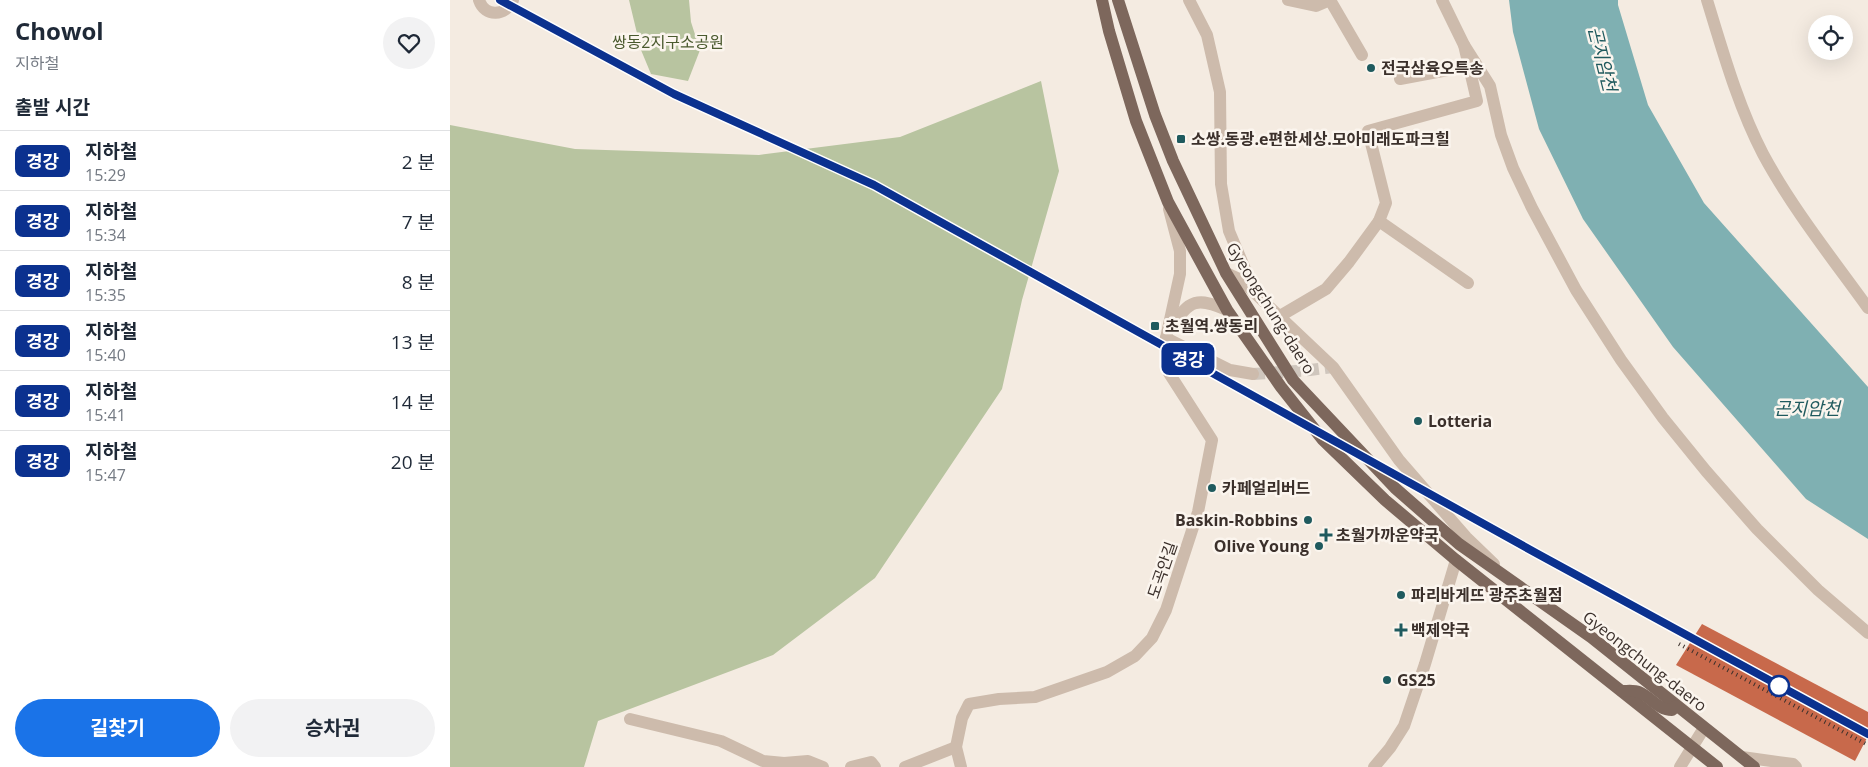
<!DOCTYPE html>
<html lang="ko">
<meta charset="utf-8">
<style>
body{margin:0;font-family:"Open Sans","Noto Sans KR",sans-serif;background:#f2f2f3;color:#1f2937;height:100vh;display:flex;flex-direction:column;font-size:19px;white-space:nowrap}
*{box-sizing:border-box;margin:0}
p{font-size:16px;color:#747a83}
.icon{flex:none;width:28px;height:28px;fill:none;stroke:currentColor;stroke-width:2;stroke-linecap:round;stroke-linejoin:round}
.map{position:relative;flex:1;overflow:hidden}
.sheet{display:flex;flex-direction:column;background:#fff;width:450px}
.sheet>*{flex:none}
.badge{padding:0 10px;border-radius:8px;font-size:18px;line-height:32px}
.tools{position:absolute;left:1358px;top:15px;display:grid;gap:10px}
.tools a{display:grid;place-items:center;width:45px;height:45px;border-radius:50%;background:#fff;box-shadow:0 5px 20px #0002;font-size:25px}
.map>.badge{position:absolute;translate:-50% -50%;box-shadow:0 0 0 2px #fff}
h2{padding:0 15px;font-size:19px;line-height:45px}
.round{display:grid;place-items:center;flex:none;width:52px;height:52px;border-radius:26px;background:#f2f2f3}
.overview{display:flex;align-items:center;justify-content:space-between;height:85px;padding:0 15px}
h1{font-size:24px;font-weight:700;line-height:38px}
.primary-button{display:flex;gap:10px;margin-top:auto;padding:10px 15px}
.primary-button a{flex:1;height:58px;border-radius:30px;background:#1a73e8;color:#fff;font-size:20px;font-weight:700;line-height:58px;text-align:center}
.primary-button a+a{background:#f2f2f3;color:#1f2937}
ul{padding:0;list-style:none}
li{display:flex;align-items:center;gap:15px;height:60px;padding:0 15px;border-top:1px solid #e0e1e3}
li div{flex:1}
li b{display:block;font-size:19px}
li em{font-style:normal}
li .badge{min-width:55px;font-weight:700;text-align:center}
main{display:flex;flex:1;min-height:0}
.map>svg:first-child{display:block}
.green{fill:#b8c4a0}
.water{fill:#7fb0b2}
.building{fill:#c8694b}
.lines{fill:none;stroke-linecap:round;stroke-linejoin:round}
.minor-tunnel{stroke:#cfc6bd;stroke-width:12;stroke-dasharray:12 6;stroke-linecap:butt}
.minor{stroke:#cdbbac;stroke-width:12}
.major{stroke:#7d675c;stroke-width:12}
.rail{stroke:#3b302b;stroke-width:4;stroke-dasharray:1 4;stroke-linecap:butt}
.line-casing{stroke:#fff;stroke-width:11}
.line{stroke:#0b318f;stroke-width:8}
.poi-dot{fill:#1f5a5e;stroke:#fbf5ee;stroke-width:2}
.stop-dot{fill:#fff;stroke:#0b318f;stroke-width:2.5}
.labels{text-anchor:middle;stroke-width:5;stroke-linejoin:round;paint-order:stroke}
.park-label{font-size:16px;fill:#4a5a2e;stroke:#fbf5ee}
.poi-label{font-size:16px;font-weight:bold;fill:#3b302b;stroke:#fbf5ee;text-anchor:start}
.street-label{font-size:16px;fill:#3b302b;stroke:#fbf5ee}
.water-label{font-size:18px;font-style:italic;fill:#1f5a5e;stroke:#fbf5ee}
</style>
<main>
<section class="sheet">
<div class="overview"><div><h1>Chowol</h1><p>지하철</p></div><a class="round"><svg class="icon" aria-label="heart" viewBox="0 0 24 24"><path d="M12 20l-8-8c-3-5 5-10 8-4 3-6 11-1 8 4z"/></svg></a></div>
<h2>출발 시간</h2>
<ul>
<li><span class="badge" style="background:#0b318f;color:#fff">경강</span><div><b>지하철</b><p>15:29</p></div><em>2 분</em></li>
<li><span class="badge" style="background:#0b318f;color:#fff">경강</span><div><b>지하철</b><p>15:34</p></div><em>7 분</em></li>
<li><span class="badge" style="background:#0b318f;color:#fff">경강</span><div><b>지하철</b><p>15:35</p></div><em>8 분</em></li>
<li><span class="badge" style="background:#0b318f;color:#fff">경강</span><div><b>지하철</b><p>15:40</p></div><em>13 분</em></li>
<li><span class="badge" style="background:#0b318f;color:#fff">경강</span><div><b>지하철</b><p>15:41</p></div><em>14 분</em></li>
<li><span class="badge" style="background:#0b318f;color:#fff">경강</span><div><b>지하철</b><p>15:47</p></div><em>20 분</em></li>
</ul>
<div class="primary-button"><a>길찾기</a><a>승차권</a></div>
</section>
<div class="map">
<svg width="1418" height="767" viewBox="0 0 1418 767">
<rect width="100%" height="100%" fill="#f4ebe1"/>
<g class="green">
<path d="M179,0H239L241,22L250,50L238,81L201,74L191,50Z"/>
<path d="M591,81L609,171L572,300L552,389L425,578L323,655L148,721L134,767H0V125L125,149L309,155L450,137Z"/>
</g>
<path class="water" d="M1059,0H1168V5L1198,105L1254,203L1418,387V539L1356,499L1223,347L1133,219L1089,129L1063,32Z"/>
<path class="building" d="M1252,624L1418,712V736L1405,761L1226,665Z"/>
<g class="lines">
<path class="minor-tunnel" d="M803,374L860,370L883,367"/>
<g class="minor">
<path d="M29,0C35,18 56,16 63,0"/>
<path d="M739,0L757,35L770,92L771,184L779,231L803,288"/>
<path d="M838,0L866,6L880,0"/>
<path d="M880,0L912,55"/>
<path d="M1257,0C1273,52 1288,106 1313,154C1342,208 1382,258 1418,308"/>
<path d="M1014,45L1040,86L1051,135L1063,168L1082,208L1126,290L1171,360L1213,418L1256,471L1307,529L1368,590L1418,633"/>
<path d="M950,79L1019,66"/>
<path d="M929,221L1018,283"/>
<path d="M776,273L791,280L883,367L949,460L1016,537L1044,564"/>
<path d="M830,316L876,289L899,262L929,221L936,203L918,131L1027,101L1014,45L992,0"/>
<path d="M722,327C739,299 748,297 777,310"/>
<path d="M716,338L780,370L803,374"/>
<path d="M180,719L271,741L313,761L334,763L358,761L373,767"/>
<path d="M1292,757L1343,764L1346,767"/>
<path d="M401,767L421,762L425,767"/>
<path d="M455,767L506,747"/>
<path d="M511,767L506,747L512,718L519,704L549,699L585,697L657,672L685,656L702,638L716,610L748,512L762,440L719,373L716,338L730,274V251L719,209"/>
<path d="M924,767L940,748L954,726L975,664L1006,560"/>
<path d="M1230,767L1254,728"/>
</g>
<g class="major">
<path d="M652,0L659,31L686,121L718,202L777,310L831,387L873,440L935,500L1006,560L1267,767"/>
<path d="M668,0L705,115L723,161L776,273L843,380L945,488L1009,544L1141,637L1304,767"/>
<path d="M1172,691C1178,691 1184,690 1189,692C1201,697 1208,710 1222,710L1226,706"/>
</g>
<g class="rail">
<path d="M1234,634L1418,734"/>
<path d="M1229,644L1418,745"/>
</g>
</g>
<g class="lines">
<defs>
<path id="line" d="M50,0L224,94L424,185L1086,553L1418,734"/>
</defs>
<use href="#line" class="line-casing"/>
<use href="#line" class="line"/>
</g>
<g class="poi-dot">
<circle cx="921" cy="68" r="5"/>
<rect x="726" y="134" width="10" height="10" rx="2.5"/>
<rect x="700" y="321" width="10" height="10" rx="2.5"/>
<circle cx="968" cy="421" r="5"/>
<circle cx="762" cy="488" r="5"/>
<circle cx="858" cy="520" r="5"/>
<path d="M873.5 527.5h5v5h5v5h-5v5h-5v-5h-5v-5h5z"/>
<circle cx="869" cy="546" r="5"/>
<circle cx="951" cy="595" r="5"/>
<path d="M948.5 622.5h5v5h5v5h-5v5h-5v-5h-5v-5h5z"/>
<circle cx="937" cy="680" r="5"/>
</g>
<circle class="stop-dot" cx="1329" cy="686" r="10"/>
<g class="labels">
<g class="park-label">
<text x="218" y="48">쌍동2지구소공원</text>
</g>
<g class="poi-label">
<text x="931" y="74">전국삼육오특송</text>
<text x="741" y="145">소쌍.동광.e편한세상.모아미래도파크힐</text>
<text x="715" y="332">초월역.쌍동리</text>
<text x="978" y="427">Lotteria</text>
<text x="772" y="494">카페얼리버드</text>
<text x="848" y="526" text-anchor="end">Baskin-Robbins</text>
<text x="886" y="541">초월가까운약국</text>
<text x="859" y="552" text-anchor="end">Olive Young</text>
<text x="961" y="601">파리바게뜨 광주초월점</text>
<text x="961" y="636">백제약국</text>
<text x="947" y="686">GS25</text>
</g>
<g class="street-label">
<text transform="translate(821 308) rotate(58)" y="6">Gyeongchung-daero</text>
<text transform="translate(712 570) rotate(-71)" y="6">도곡안길</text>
<text transform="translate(1195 661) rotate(38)" y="6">Gyeongchung-daero</text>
</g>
<g class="water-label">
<text transform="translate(1152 59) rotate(76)" y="6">곤지암천</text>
<text x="1357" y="415">곤지암천</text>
</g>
</g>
</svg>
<div class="tools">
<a><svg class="icon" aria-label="locate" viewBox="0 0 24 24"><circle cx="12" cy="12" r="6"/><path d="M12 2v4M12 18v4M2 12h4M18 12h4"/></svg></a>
</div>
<b class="badge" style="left:738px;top:359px;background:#0b318f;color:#fff">경강</b>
</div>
</main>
